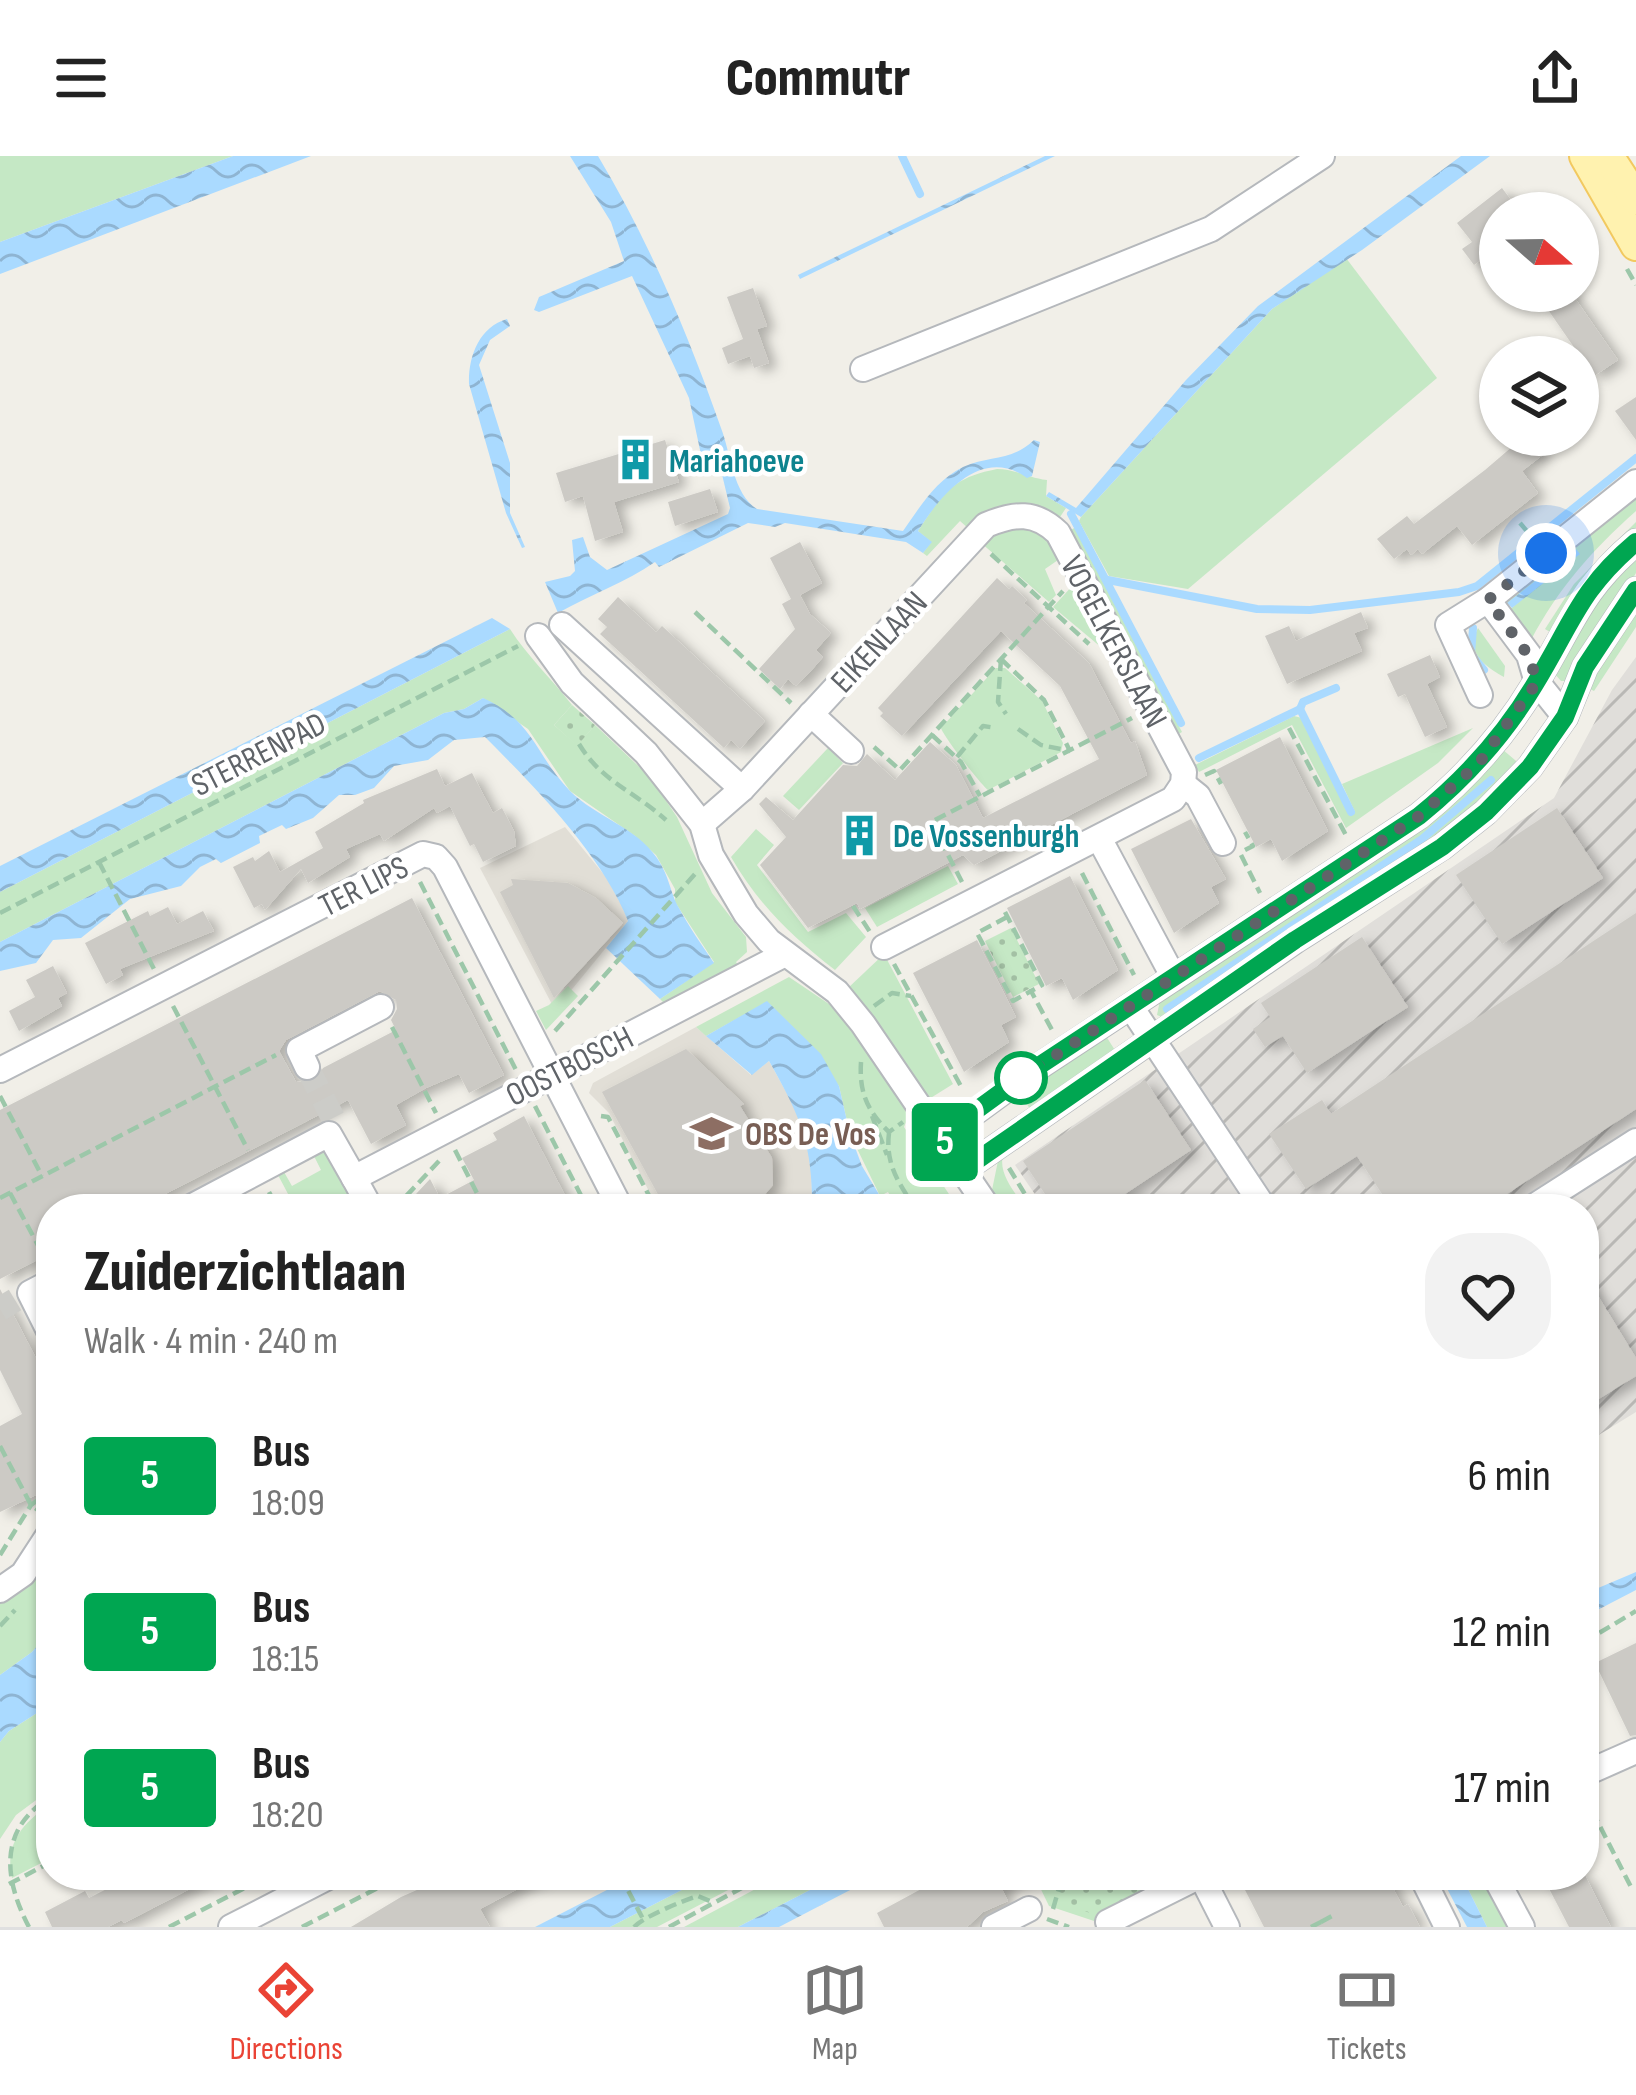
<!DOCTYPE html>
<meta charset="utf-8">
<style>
body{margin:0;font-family:"Sofia Sans Condensed",sans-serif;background:#f2f2f2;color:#222;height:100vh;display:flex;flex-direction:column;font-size:45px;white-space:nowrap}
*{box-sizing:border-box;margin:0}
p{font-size:39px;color:#767676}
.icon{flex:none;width:66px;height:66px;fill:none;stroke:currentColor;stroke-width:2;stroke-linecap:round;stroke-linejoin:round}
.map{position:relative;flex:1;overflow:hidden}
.drawer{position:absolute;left:36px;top:1038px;width:1563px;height:696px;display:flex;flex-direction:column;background:#fff;border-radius:48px;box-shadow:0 3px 9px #0004}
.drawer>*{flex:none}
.badge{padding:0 24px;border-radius:9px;font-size:42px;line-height:78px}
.needle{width:78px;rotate:110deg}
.controls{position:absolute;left:1479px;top:36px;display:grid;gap:24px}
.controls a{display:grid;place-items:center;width:120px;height:120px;border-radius:50%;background:#fff;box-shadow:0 3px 9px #0004;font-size:60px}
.you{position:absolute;width:60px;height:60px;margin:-30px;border:9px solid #fff;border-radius:50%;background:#1a73e8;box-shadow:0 0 0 18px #1a73e833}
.map>.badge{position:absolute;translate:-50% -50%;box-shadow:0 0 0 6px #fff}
.round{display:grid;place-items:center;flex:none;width:126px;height:126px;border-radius:48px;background:#f2f2f2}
.headline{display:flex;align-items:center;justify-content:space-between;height:204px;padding:0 48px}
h1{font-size:57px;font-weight:800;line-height:90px}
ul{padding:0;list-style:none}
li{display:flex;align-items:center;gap:36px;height:156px;padding:0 48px}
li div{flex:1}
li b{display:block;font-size:45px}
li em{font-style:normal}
li .badge{min-width:132px;font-weight:700;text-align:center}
header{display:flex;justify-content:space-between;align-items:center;height:156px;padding:0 48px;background:#fff;font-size:54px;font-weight:800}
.tabs{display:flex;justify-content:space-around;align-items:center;height:168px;border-top:3px solid #e0e0e0;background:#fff;font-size:33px;color:#767676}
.tabs a{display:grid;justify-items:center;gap:6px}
.tabs .active{color:#ea4335}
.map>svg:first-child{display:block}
.industrial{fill:url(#industrial-furrows)}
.education{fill:#e1ded6}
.grass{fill:#c5e8c5}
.park{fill:url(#park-dots)}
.water{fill:url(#water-waves)}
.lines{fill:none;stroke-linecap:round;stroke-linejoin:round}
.stream{stroke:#aadaff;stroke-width:8}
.building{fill:#cccac5;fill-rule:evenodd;filter:url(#shadow)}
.minor-tunnel{stroke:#ccccc8;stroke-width:24;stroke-dasharray:24 12;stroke-linecap:butt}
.minor-casing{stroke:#b5b8bc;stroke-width:28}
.major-casing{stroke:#f2c960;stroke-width:34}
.path{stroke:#9cc7a9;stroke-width:4.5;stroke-dasharray:12 6;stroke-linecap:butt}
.minor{stroke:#fff;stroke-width:24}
.major{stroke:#fff2af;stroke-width:30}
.line-casing{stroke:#fff;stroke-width:27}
.line{stroke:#00a651;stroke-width:18}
.walk{stroke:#5f6368;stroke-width:12;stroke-dasharray:0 21.6}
.stop-dot{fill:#fff;stroke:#00a651;stroke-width:6}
.labels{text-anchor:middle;stroke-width:9;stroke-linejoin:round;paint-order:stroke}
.culture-label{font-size:33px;font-weight:bold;fill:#0d838f;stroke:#fff;text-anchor:start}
.street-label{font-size:33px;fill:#5f6368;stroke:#fff}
.education-label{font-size:33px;font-weight:bold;fill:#785e54;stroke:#fff;text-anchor:start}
</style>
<header><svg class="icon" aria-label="menu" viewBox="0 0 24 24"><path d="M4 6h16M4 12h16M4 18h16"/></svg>Commutr<svg class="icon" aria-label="share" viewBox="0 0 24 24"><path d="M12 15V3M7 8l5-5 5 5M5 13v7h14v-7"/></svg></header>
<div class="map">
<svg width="1636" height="1771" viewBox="0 0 1636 1771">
<defs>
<pattern id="industrial-furrows" width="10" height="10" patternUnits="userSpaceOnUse" patternTransform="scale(3)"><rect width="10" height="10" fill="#e0deda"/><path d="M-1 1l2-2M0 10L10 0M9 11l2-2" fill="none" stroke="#b9b8b5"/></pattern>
<pattern id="park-dots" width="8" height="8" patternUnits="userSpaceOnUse" patternTransform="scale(3)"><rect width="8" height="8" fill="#c5e8c5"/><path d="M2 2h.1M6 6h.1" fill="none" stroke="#a3c0a4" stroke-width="1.8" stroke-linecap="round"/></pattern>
<pattern id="water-waves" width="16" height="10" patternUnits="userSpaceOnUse" patternTransform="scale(3)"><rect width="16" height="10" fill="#aadaff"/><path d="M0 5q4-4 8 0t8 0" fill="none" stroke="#8eb4d2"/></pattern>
<filter id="shadow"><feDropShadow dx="8" dy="4.5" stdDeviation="6" flood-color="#0004"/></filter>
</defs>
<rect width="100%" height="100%" fill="#f1efe8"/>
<path class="industrial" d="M1636,501V1256L1584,1288V1053H1045L1015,1009L1554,642L1612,534Z"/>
<g class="education">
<path d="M565,671L615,732L628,765L555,854L480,712Z"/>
<path d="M696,871L751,919L769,905L795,952L811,997L812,1041L787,1053H658L609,957L589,937L593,927Z"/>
</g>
<g class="grass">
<path d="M0,0H233L0,86Z"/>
<path d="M1346,102L1437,222L1188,433L1109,420L1079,365L1081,361L1272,153Z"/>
<path d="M997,313C1015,313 1028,322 1047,324L1046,340L1066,352L1058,364C1027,338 995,344 969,373L960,365L927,400L923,397L931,386L918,375C942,338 951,322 997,313Z"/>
<path d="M1636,334V355C1592,394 1558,433 1531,484L1507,456L1579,394L1504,451V435Z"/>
<path d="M1636,366V378L1553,478L1545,473L1574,428Z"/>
<path d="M1037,369L1061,402L1045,413L1056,439L1049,446L980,386L996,371Z"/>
<path d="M1076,371L1182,576L1175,580L1069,375Z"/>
<path d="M1636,394V417L1571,525H1561L1554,517L1579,460Z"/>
<path d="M1074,428L1106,490L1102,492L1053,451Z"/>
<path d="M1636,452V471L1594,535L1586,531Z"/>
<path d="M1478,472L1505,510L1504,521C1484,510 1465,496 1478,472Z"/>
<path d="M510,473C527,500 552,523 572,549L554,569L577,589L595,569L650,621L677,661L712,737L746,781L747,796L736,806L739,811L666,849L660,843L714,806L675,746V733L656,699L635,680L570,635L528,573L483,542L464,553L444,557L0,786V736Z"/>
<path d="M996,512H1005L1042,545L1063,587L1061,596L988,634C981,629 943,580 941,572Z"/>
<path d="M1294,560L1302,562L1350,659L1355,656L1342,628L1473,572L1438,607L1346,672L1292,569L1199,616L1195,609Z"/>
<path d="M828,592L843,607L799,654L783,640Z"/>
<path d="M1502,593L1522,610L1483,651L1164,862L1157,859L1161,839Z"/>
<path d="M756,673L774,689L757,709L808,776L846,757L866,781L835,814C792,781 758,748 731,701Z"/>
<path d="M948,710L958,728L877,771L865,752Z"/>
<path d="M884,798L953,928L929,943L847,833Z"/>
<path d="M789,821L829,848L857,881L909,959L904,971L959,1053H898L888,1036L880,1040L850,978L839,930L767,846L706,880L696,871Z"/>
<path d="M568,830L578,840L546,874L536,855L549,849Z"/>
<path d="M1104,877L1118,899L1032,956L1017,933Z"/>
<path d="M323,997H330L364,1053H296L278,1019L284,1016L292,1030L321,1014L314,1000Z"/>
<path d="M1003,999C998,1019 1016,1037 1026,1053H1004L992,1034L999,1000Z"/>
<path d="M51,1393V1474L32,1496L0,1519V1447L26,1431Z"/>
<path d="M51,1548V1633L16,1659L0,1683V1586L9,1575Z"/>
<path d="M51,1648V1702L12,1722C4,1688 23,1666 51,1648Z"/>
<path d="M711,1719H757L657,1771H610Z"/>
<path d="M782,1719H839L738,1771H684Z"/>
<path d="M1034,1719H1178L1097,1766L1049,1750Z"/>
<path d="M1461,1719H1484L1511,1771H1487Z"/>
</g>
<g class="park">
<path d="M572,549L595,569L577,590L554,569Z"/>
<path d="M1011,772L1039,828L1013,841L985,785Z"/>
<path d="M1039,1719H1169L1095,1759L1051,1742Z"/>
</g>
<g class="water">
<path d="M233,0H311L0,118V86Z"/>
<path d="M570,0H598C649,85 688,178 721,272C731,298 733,338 757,353L903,375C920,351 935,325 963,311C990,299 1011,306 1034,284L1040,286L1032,320L1027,322C981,289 940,340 918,375L932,386L923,397L906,386L785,367L775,371L748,367L659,411L655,406C626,426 590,439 558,457L545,426L570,420L575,415L572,384L583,381L590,401L607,414L728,358L730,352L720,310L704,313L689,242L632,120L539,156L534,154L539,141L624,105L611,66Z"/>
<path d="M1045,0H1055L800,123L798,119Z"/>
<path d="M1461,0H1490L1362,94L1272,153L1081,361L1046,340L1049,336L1076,352L1186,224L1258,150Z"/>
<path d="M507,163L510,170L490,184L479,209L510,307V357L525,391L522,392L506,357L469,228C468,201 479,171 507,163Z"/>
<path d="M1576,393L1580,398L1512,452L1507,447Z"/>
<path d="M492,462L510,473L0,736V710Z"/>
<path d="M483,542C534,565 535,599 570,635C596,661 636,671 657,702C670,721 670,737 679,752C689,771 702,789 714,807L660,843L606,792L628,765C602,699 535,631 485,581L454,584L428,604L394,610L374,632L355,639H339L313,662L286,673L282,669L259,680L260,687L221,707L216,703L200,711L181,730L130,743L81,782L53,784L36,807L0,815V786L444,557L464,553Z"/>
<path d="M767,845L821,898L839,930L850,978L862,1010L880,1040L856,1053H787L812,1040C811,982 797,955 769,905L752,919L706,880Z"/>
<path d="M1636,1416V1434L1584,1461V1438Z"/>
<path d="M51,1474V1548L9,1575L0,1586V1519L32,1496Z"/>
<path d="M636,1719H711L610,1771H535Z"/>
<path d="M839,1719H879L779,1771H738Z"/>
<path d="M1440,1719H1461L1487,1771H1467Z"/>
</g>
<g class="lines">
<g class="stream">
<path d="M902,0L920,38"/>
<path d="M1071,358L1181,567"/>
<path d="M1108,424L1257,453L1310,454L1459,436L1477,430L1636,302"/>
<path d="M1473,472L1471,498L1484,514"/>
<path d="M1300,553L1303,546L1336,532"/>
<path d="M1199,602L1300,553L1351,656"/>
<path d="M1167,853L1422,683L1491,624"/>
</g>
</g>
<g class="building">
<path d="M1502,32L1521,57H1500V72L1490,80L1498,91L1474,109L1462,93L1472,86L1457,67Z"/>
<path d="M753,132L767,170L757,173L769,207L754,212L750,200L728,208L722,192L743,183L727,141Z"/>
<path d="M1535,135H1570L1618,204L1594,220Z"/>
<path d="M1636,241V284L1615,255Z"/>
<path d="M1505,279H1529L1544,298L1522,315L1538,337L1472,389L1457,370L1422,398L1418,393L1411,399L1407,393L1394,403L1377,383L1407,360L1414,368L1485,314L1513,290Z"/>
<path d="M665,284L679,326L614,346L623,376L595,385L583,340L565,346L556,317Z"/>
<path d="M710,333L718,356L675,370L668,346Z"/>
<path d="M800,386L822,427L800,439L810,458L831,477L816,494L823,501L810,516L796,530L788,523L780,533L759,513L795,473L782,448L791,443L770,402Z"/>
<path d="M997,422L1009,433L1012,430L1027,444L1024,447L1089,507L1131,587L1135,585L1147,619L974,709L963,699L860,753L857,747L808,772L760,709L786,681L759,648L766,641L793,664L843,609L857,610L867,598L895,624L930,586L956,609L983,662L1099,603L1060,530L1001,475L902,580L880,560L883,557L878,552Z"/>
<path d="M618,441L656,476L662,470L765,565L740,593L731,584L724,592L600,478L607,471L598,463Z"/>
<path d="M1361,456L1368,472L1354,477L1362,495L1287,528L1265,480L1289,470L1296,485Z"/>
<path d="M1430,499L1440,521L1427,528L1447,571L1425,581L1405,538L1398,541L1387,518Z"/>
<path d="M1280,581L1328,675L1282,705L1271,683L1256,691L1216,614Z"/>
<path d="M437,613L445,630L472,617L493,657L502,652L514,675L516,690L483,706L474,688L470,690L450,650L437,657L434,652L384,685L380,678L346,693L350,701L308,727L301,713L265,754L262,748L254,752L233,711L253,701L255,705L269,695L280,716L323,692L315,676L364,647L363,644Z"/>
<path d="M1557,652L1603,722L1502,788L1456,719Z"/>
<path d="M1191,663L1226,723L1211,731L1219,747L1174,777L1131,693Z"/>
<path d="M1070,720L1118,814L1073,844L1062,822L1046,830L1007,752Z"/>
<path d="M511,723L568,727L596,742L623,767L554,842L500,736L513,729Z"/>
<path d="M412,742L504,919L469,937L459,918L426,932L396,949L406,969L371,988L348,944L136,1053H51V1097L0,1123V954ZM380,835L396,844L397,853L391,864L396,874L323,912L315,925L296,926L279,895L286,884Z"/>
<path d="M168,751L177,768L203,755L214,775L120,813L123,819L106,828L85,787L148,755L150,760Z"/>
<path d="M1636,757V953L1484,1053H1392L1357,1000L1306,1033L1269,978L1322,944L1331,958Z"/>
<path d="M1362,781L1408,851L1307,917L1283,880L1265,891L1253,873L1270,861L1261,847Z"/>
<path d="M977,784L1016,861L1001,869L1009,886L964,916L913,817Z"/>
<path d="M53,810L67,837L58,842L62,850L19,875L9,855L35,841L26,824Z"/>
<path d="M686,893L744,948L740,950L772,1002L773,1029L755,1050L666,1053L602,936Z"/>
<path d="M1145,924L1191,994L1125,1038L1135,1053H1055L1023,1005Z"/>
<path d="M524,960L572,1053H488L483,1042L463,1053H402L430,1023L440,1042L474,1024L462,1002L497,984L493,977Z"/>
<path d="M1584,1117L1636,1202V1220L1584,1252Z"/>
<path d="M0,1133L51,1231V1332L0,1356V1270L22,1258L0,1214Z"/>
<path d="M1636,1487V1579L1630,1580L1595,1507Z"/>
<path d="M134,1719H217L124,1767L122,1764L108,1771H52L45,1756L85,1735L89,1742Z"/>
<path d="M451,1719H544L480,1753L490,1771H351L401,1741Z"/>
<path d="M947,1719H1028L1002,1733L1008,1745L983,1756L967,1771H884L877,1757Z"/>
<path d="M1261,1719H1386L1403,1751L1408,1748L1420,1771H1264L1244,1732Z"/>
<path d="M1542,1719H1585L1611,1771H1569Z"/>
</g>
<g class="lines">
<g class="minor-tunnel">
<path d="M307,911L333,962"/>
<path d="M0,1153L15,1144"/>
</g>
<defs>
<g id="minor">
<path d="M863,213L1211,73L1322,0"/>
<path d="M1488,444L1529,499L1537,526L1565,561"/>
<path d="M562,469L742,633"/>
<path d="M538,480L572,527L646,597L702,668L711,699L746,758L769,785L837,836L863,868L989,1053"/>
<path d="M1480,539L1448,469L1488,444L1636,326"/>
<path d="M811,558L851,595"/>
<path d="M1183,628L1198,640L1223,687"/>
<path d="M702,668L742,633L986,369C1015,357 1035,355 1058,377L1184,616L1183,628L1173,643L884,791"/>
<path d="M1099,682L1174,822"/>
<path d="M1131,851L1265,1053"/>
<path d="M307,911L299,894L381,851"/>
<path d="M0,914L423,698L436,701L445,711L621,1053"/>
<path d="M941,981L1023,921L1419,660C1466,622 1504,580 1535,528C1572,468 1580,434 1636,386"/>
<path d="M963,1014L1296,784L1442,691L1486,656L1530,611L1565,561L1585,511L1636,434"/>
<path d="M354,1022L371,1053"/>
<path d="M187,1053L329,978L354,1022L785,798"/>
<path d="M1530,1053L1636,985"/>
<path d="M51,1126L30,1137L51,1179"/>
<path d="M0,1434L23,1418L51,1375"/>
<path d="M1584,1618L1636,1595"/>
<path d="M1421,1719L1447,1771"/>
<path d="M1494,1719L1522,1771"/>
<path d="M1201,1720L1227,1771"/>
<path d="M1108,1766L1202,1719"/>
<path d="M231,1771L332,1719"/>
<path d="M994,1771L1029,1753"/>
</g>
<g id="major">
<path d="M1585,0L1636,89"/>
<path d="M1608,0L1636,43"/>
</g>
</defs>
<use href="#minor" class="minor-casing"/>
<use href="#major" class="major-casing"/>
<g class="path">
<path d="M1627,113L1636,129"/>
<path d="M1520,367L1532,381"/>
<path d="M991,398L1089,488"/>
<path d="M695,456L791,547"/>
<path d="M1001,503L1044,544L1069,593"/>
<path d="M1001,503L998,546L1006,558"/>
<path d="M1289,572L1348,683"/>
<path d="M1018,573L1041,589L1070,595"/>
<path d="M932,579L961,606L980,640"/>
<path d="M579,588C602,626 634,635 666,664"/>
<path d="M874,591L900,614L1063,435"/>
<path d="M957,601L983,570L996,572"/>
<path d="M1205,619L1214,615L1221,628"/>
<path d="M1245,694L1253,690L1245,676"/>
<path d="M1241,699L1260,737"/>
<path d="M99,706L154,813"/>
<path d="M1082,717L1134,819"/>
<path d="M420,726L516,914"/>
<path d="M962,726L931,666L1132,562"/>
<path d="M853,750L870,776"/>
<path d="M1005,756L1042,829L1031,835L1052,874"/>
<path d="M0,757L518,490"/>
<path d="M1007,761L977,777L1013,845L1031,835"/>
<path d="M894,808L963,934"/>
<path d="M173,850L248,994"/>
<path d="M874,850L892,837L911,840"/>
<path d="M392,871L436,957"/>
<path d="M555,875L695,718"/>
<path d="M861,906C859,936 867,955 889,976L903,966"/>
<path d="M0,940L42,1020"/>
<path d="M535,950L588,1053"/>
<path d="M601,960L608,961L656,1053"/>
<path d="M872,960L887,999"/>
<path d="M889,977C885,1008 899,1028 916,1053"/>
<path d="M455,994L485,1053"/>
<path d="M1009,1012L1034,1053"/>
<path d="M269,1036L278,1053"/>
<path d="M10,1037L47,1106"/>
<path d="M0,1042L276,899"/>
<path d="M394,1053L439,1005"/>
<path d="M0,1290L31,1349L42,1357"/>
<path d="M0,1399L31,1349L51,1334"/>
<path d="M0,1470L15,1454"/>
<path d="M1584,1486L1636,1455"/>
<path d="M1584,1639L1632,1733"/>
<path d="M620,1719L643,1763"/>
<path d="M9,1728L51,1706"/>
<path d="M1053,1753L1060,1729L1056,1719"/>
<path d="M1047,1763L1069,1771"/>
<path d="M1321,1766L1332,1760"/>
<path d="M29,1771C2,1720 0,1671 51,1641"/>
<path d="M169,1771L270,1719"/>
<path d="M302,1771L403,1719"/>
<path d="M634,1771C645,1760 682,1745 698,1740L712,1746"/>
<path d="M669,1771L766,1719"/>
<path d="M1311,1771L1321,1766L1323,1771"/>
</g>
<use href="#minor" class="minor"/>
<use href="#major" class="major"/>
</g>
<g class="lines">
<defs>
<path id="line" d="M1636,386C1579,434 1572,468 1535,528C1504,580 1466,622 1419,660L1022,921L941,980L963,1014L1295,784L1442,691L1486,656L1530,611L1565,561L1585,511L1636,434"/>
</defs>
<use href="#line" class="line-casing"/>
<use href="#line" class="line"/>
<path class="walk" d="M1021,922L1419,660L1479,607L1537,526L1529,500L1488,444L1546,397"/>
</g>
<defs>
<symbol id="building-bare" viewBox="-9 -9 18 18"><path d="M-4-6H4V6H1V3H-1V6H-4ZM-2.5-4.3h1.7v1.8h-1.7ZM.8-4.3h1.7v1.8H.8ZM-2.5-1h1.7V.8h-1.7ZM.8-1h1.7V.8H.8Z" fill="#0f9aa8" stroke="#fff" stroke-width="2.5" paint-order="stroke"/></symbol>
<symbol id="school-bare" viewBox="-9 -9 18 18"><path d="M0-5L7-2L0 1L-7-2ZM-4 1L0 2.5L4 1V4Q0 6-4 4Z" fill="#8d6e63" stroke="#fff" stroke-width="2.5" paint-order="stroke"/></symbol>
</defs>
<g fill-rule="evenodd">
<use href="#building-bare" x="606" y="274" width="59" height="59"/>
<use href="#building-bare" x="830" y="650" width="59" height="59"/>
<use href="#school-bare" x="682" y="948" width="59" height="59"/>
</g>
<circle class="stop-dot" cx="1021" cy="922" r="24"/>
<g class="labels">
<g class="culture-label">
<text x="669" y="316">Mariahoeve</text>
<text x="893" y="691">De Vossenburgh</text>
</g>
<g class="street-label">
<text transform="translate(878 485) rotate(-47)" y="12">EIKENLAAN</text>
<text transform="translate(1115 485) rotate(62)" y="12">VOGELKERSLAAN</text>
<text transform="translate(258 597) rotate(-27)" y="12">STERRENPAD</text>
<text transform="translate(363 729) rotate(-27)" y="12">TER LIPS</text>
<text transform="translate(569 909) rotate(-27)" y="12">OOSTBOSCH</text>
</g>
<g class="education-label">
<text x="745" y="989">OBS De Vos</text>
</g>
</g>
</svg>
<div class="controls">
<a><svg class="needle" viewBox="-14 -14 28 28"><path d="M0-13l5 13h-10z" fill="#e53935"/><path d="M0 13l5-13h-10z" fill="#767676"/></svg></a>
<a><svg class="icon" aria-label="layers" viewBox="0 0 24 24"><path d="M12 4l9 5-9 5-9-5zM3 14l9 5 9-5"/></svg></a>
</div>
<div class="you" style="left:1546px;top:397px"></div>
<b class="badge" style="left:945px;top:986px;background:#00a651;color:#fff">5</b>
<section class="drawer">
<div class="headline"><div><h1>Zuiderzichtlaan</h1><p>Walk · 4 min · 240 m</p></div><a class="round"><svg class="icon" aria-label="heart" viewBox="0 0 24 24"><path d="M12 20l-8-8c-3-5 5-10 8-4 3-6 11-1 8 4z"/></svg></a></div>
<ul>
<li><span class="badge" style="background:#00a651;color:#fff">5</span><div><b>Bus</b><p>18:09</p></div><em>6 min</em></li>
<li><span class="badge" style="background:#00a651;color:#fff">5</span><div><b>Bus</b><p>18:15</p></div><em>12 min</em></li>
<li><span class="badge" style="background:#00a651;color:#fff">5</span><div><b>Bus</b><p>18:20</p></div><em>17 min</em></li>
</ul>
</section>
</div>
<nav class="tabs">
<a class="active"><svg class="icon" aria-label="directions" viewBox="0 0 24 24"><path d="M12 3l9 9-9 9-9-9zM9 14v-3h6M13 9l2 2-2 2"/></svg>Directions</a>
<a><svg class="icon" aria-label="map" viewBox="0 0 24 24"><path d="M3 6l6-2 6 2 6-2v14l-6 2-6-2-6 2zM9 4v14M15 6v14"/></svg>Map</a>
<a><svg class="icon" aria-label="tickets" viewBox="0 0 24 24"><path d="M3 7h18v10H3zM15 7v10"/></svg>Tickets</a>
</nav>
